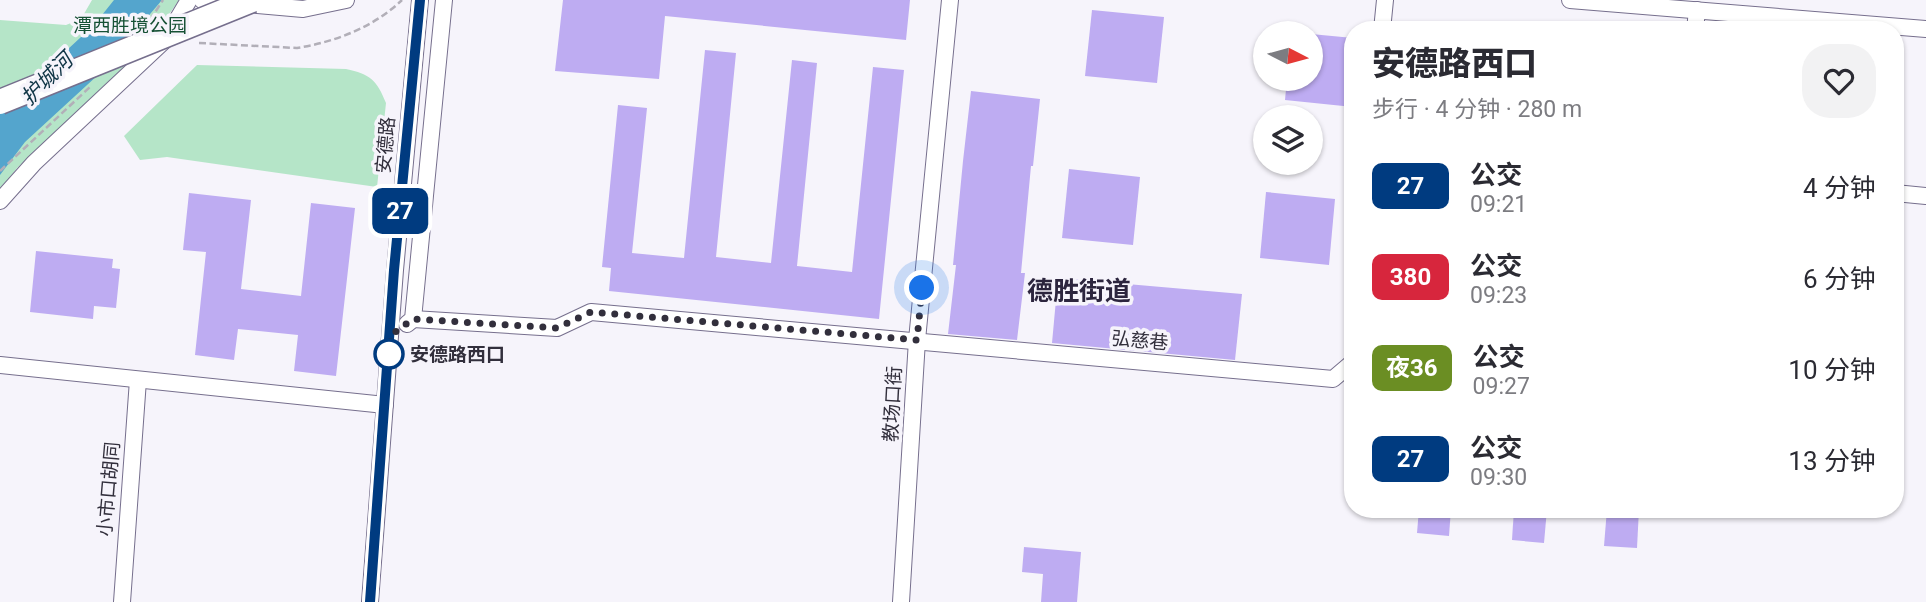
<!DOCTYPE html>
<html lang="zh">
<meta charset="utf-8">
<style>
body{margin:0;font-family:Roboto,"Noto Sans SC",sans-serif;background:#f2f2f3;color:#2b2b33;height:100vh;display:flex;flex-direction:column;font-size:26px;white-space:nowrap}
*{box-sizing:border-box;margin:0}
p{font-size:23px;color:#7c7c81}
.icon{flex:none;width:38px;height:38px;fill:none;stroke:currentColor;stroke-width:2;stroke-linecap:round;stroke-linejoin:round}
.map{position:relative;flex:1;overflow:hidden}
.sheet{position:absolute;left:1344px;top:21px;width:560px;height:497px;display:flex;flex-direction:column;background:#fff;border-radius:28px;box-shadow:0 2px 5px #0004}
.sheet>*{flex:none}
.badge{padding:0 14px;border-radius:10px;font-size:24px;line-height:46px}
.needle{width:46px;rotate:96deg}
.tools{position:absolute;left:1253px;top:21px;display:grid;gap:14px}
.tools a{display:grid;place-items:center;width:70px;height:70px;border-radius:50%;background:#fff;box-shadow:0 2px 5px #0004;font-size:35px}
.you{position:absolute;width:35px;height:35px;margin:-18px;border:5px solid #fff;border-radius:50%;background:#1a73e8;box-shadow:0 0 0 10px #1a73e833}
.map>.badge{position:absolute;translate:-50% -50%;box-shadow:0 0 0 4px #fff}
.round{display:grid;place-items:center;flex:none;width:74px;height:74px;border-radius:28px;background:#f2f2f3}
.headline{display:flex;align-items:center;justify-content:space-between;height:119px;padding:0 28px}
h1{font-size:33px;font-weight:800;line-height:52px}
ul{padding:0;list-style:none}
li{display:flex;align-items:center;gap:21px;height:91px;padding:0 28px}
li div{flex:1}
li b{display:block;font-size:26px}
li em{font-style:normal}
li .badge{min-width:77px;font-weight:700;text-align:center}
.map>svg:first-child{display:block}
.green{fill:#b5e5c8}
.water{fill:#54a5cd}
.building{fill:#beacf2}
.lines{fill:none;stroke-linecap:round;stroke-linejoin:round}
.minor-casing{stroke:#766f8d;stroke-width:18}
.path{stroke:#b2afb8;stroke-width:2.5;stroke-dasharray:7 3.5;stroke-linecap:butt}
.minor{stroke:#fff;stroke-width:16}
.highway-bridge-casing{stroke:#766f8d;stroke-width:27;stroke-linecap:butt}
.highway-bridge{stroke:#fff;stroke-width:24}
.line-casing{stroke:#fff;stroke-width:16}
.line{stroke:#003b80;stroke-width:10}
.walk{stroke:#322f3c;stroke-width:7;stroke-dasharray:0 12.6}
.stop-dot{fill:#fff;stroke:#003b80;stroke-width:3.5}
.labels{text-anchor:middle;stroke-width:7;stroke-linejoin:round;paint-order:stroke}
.park-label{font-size:19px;fill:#165135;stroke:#f6f4fb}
.street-label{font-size:19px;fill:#322f3c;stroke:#f6f4fb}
.stop-label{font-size:19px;font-weight:bold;fill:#322f3c;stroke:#f6f4fb;text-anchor:start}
.water-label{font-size:21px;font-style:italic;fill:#103546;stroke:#f6f4fb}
.district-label{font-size:26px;font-weight:bold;fill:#2c253e;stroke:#f6f4fb}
</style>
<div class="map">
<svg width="1926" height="602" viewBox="0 0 1926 602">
<rect width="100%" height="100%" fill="#f6f4fb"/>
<g class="green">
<path d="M92,0H179L137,60L17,168L0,191V20L66,25L81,19Z"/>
<path d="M197,65L346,69C370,74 377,80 386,103L377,187L167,157L140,160L124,136Z"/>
</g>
<path class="water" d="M114,0H162L99,74L25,142L0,175V112L94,25Z"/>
<g class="building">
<path d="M563,0H910L906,40L665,16L659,79L555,71Z"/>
<path d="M1092,10L1164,17L1157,83L1085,76Z"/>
<path d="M1311,34L1353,38V107L1285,100L1287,79H1311Z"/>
<path d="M705,50L736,53L716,257L771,263L792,60L817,63L797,266L852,272L873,67L904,70L879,319L609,291L611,268L602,267L618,105L647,108L632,253L684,258Z"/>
<path d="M971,91L1040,99L1033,166H1031L1021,273H1025L1017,340L948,334L956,265H953L963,161Z"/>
<path d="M1069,169L1140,177L1133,245L1062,238Z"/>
<path d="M1266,192L1335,199L1329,265L1260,258Z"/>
<path d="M189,193L251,200L241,289L301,296L311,203L355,208L336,376L294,371L298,335L238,329L234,360L195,355L206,252L183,250Z"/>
<path d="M36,251L113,259L112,268L120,269L116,308L94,306L93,319L30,312Z"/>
<path d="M1058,278L1242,294L1235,360L1052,343Z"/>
<path d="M1419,509H1451L1449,536L1417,533Z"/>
<path d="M1514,509H1547L1544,543L1512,540Z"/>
<path d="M1607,509H1639L1637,548L1604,546Z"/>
<path d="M1024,547L1081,552L1077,602H1041L1043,574L1022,572Z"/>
</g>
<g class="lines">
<defs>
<g id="minor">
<path d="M202,0L303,9L346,0"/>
<path d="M1570,0L1926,29"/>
<path d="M1382,30L1385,0"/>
<path d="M1695,30L1697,10"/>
<path d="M1895,193L1926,196"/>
<path d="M0,201L34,163L165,40L189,0"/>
<path d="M413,319L557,328L591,312L1333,379L1353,362"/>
<path d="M407,324L413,319L444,0"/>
<path d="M0,365L385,405"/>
<path d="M122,602L138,380"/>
<path d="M370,602L395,270L420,0"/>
<path d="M901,602L917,340L950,0"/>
</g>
</defs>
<use href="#minor" class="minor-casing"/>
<g class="path">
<path d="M150,20L163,0"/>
<path d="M199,43L297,48C335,42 374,27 402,0"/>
<path d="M0,171L90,87"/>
</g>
<use href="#minor" class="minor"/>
<defs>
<path id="highway-bridge" d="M0,102L252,0"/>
</defs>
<use href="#highway-bridge" class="highway-bridge-casing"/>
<use href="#highway-bridge" class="highway-bridge"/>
</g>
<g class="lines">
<defs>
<path id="line" d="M370,602L394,270L420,0"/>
</defs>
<use href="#line" class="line-casing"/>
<use href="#line" class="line"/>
<path class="walk" d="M389,354L391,335L413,319L557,328L591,312L917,340L922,288"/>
</g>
<circle class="stop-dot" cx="389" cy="354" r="14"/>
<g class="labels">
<g class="park-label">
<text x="130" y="32">潭西胜境公园</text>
</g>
<g class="street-label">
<text transform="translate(385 145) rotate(-85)" y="7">安德路</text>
<text transform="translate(1140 340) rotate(5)" y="7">弘慈巷</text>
<text transform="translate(892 404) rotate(-87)" y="7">教场口街</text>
<text transform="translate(108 489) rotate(-85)" y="7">小市口胡同</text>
</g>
<g class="stop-label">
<text x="410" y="361">安德路西口</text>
</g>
<g class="water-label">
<text transform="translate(47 79) rotate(-45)" y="7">护城河</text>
</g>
<g class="district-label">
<text x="1079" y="300">德胜街道</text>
</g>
</g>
</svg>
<div class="tools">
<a><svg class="needle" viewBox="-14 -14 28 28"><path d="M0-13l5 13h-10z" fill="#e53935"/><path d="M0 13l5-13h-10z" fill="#7c7c81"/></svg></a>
<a><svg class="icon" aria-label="layers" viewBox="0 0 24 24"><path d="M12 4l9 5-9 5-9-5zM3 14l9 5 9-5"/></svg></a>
</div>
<div class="you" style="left:922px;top:288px"></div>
<b class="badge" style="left:400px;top:211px;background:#003b80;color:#fff">27</b>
<section class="sheet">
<div class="headline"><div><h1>安德路西口</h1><p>步行 · 4 分钟 · 280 m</p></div><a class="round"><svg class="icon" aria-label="heart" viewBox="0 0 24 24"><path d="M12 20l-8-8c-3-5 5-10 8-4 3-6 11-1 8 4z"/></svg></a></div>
<ul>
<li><span class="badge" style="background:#003b80;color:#fff">27</span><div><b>公交</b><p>09:21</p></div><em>4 分钟</em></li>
<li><span class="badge" style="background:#d7263d;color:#fff">380</span><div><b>公交</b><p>09:23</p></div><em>6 分钟</em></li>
<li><span class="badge" style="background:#6b8e23;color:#fff">夜36</span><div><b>公交</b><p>09:27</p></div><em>10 分钟</em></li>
<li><span class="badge" style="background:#003b80;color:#fff">27</span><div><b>公交</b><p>09:30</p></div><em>13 分钟</em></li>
</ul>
</section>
</div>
